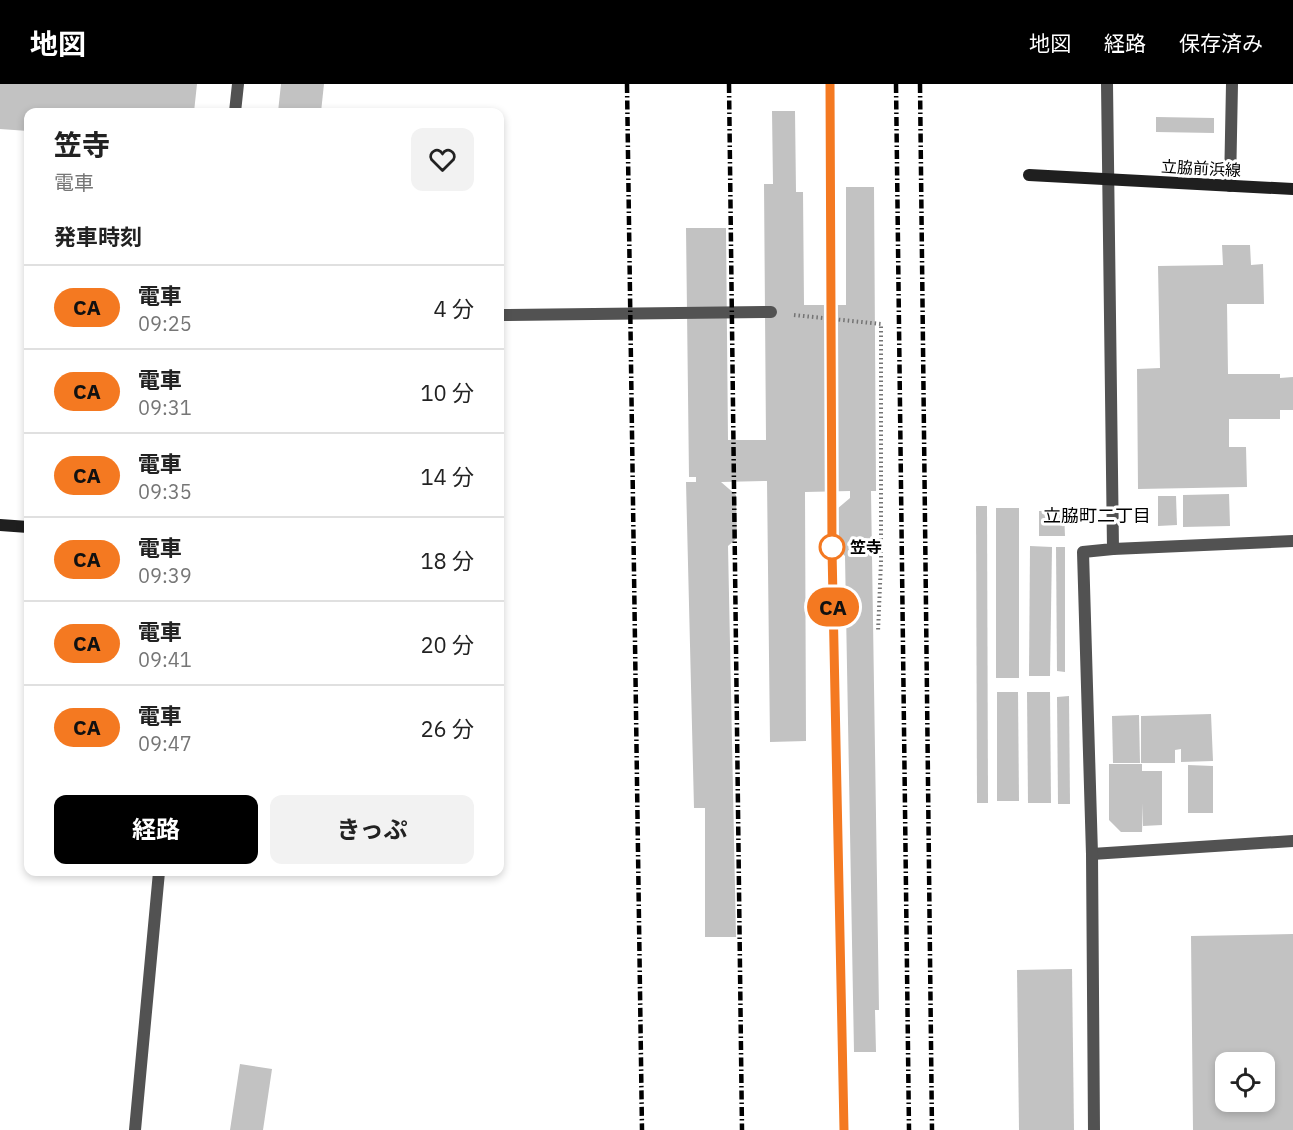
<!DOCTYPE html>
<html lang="ja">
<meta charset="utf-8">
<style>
body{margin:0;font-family:"IBM Plex Sans","Noto Sans JP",sans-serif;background:#f2f2f2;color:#222;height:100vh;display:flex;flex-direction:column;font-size:22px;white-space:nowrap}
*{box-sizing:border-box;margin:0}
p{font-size:20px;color:#767676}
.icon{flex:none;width:33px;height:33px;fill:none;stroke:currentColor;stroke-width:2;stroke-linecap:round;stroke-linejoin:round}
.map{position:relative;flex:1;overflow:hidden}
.drawer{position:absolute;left:24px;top:24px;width:480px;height:768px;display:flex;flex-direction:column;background:#fff;border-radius:12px;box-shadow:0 3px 9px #0003}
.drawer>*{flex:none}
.badge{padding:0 12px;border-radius:20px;font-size:21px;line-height:39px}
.fabs{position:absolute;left:1215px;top:968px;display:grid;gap:12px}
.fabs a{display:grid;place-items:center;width:60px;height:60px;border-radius:12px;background:#fff;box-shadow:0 3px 9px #0003;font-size:30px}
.map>.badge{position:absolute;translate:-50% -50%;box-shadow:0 0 0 3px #fff}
h2{padding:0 30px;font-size:22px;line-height:54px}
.round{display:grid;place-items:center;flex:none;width:63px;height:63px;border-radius:12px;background:#f2f2f2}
.headline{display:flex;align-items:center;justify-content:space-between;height:102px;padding:0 30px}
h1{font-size:28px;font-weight:700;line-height:45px}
.cta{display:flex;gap:12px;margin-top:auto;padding:12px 30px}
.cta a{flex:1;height:69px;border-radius:12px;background:#000;color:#fff;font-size:24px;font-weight:700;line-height:69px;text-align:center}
.cta a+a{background:#f2f2f2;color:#222}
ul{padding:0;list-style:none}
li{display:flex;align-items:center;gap:18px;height:84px;padding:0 30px;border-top:2px solid #e0e0e0}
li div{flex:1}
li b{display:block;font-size:22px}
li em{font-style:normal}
li .badge{min-width:66px;font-weight:700;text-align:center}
header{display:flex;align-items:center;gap:36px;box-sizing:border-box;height:84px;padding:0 30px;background:#000;color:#fff}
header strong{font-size:28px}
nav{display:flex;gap:33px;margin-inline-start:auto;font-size:21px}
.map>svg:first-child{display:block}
.building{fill:#c2c2c2;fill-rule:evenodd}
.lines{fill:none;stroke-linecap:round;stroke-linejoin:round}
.path{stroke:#747474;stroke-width:4;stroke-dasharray:1.5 3;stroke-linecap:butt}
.lane{stroke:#525252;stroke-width:12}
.street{stroke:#525252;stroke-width:12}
.secondary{stroke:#1f1f1f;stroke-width:12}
.rail{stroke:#000;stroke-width:4.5;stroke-dasharray:9 3 1.5 3;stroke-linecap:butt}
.line-casing{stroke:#fff;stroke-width:14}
.line{stroke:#f47921;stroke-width:9}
.stop-dot{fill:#fff;stroke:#f47921;stroke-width:3}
.labels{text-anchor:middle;stroke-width:6;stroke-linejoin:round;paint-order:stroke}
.street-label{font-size:16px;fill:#000;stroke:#fff}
.stop-label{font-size:16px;font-weight:bold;fill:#000;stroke:#fff;text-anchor:start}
.neighbourhood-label{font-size:18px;fill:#000;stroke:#fff}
</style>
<header>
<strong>地図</strong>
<nav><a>地図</a><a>経路</a><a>保存済み</a></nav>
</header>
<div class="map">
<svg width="1293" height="1046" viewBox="0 0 1293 1046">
<rect width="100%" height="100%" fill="#fff"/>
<g class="building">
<path d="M0,0H197L194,28H28V47L0,45Z"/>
<path d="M281,0H324L321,28H278Z"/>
<path d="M772,27H795L796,108H803L804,221H846V103H874L876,407H871L879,926H875L876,968H854L845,472L837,464V425L850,414V407L805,408L806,657L770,658L767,397L721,398L736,411L737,454L728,462L736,853H705V724H694L686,398H696V393H689L686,144H726L728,356H766L764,100H773Z"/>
<path d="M1156,33L1214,34V49L1156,48Z"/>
<path d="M1222,161H1250L1251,181L1263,180L1264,220H1227L1228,290H1280V294L1293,293V326H1280V335H1229V363H1246L1247,403L1138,405L1137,285L1160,284L1158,182L1223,181Z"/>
<path d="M1229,410L1230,442L1183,443V411Z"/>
<path d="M1158,412H1176L1177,441L1158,442Z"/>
<path d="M976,422H987L988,719H977Z"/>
<rect x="996" y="424" width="23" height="170"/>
<path d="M1039,427H1064L1065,452H1039Z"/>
<path d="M1030,462L1052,463L1050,592H1029Z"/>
<path d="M1056,463H1065V588L1057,587Z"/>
<path d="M997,608H1018L1019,717H997Z"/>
<path d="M1027,608H1050L1051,719H1028Z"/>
<path d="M1069,612L1070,720H1058L1057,613Z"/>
<path d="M1211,630L1213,677L1181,678V665L1175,666V679H1141V632Z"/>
<path d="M1139,631L1140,679H1113L1112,632Z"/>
<path d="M1109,680H1142V687H1162V741L1143,742V719L1142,748H1121L1109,736Z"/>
<path d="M1188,681L1213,682V729H1188Z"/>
<path d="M1293,850V1046H1193L1191,852ZM1226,978H1264V1017H1226Z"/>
<path d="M1072,885L1074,1046H1019L1017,886Z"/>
<path d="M240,980L272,985L263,1046H230Z"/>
</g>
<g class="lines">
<path class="path" d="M794,231L881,240V478L878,548"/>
<path class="lane" d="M1230,102L1232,0"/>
<g class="street">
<path d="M235,28L238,0"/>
<path d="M500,231L771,228"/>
<path d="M1113,465L1293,457"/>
<path d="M1092,770L1293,757"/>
<path d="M135,1046L159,788"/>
<path d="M1094,1046L1092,770L1083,468L1113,465L1107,0"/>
</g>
<g class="secondary">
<path d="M1029,91L1293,105"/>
<path d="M0,441L28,443"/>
</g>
<g class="rail">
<path d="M627,0L642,1046"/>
<path d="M729,0L742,1046"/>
<path d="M830,0L832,466L844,1046"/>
<path d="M896,0L909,1046"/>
<path d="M920,0L932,1046"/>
</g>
</g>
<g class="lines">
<defs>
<path id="line" d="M830,0L832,466L844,1046"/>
</defs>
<use href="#line" class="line-casing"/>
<use href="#line" class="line"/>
</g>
<circle class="stop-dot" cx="832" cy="463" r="12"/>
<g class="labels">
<g class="street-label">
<text transform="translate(1201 84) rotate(3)" y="6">立脇前浜線</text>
</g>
<g class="stop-label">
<text x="850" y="469">笠寺</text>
</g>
<g class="neighbourhood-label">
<text x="1097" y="438">立脇町二丁目</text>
</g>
</g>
</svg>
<div class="fabs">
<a><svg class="icon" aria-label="locate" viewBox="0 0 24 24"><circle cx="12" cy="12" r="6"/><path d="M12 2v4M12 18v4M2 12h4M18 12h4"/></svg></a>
</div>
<b class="badge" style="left:833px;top:523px;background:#f47921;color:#111">CA</b>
<section class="drawer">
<div class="headline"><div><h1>笠寺</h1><p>電車</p></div><a class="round"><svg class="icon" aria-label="heart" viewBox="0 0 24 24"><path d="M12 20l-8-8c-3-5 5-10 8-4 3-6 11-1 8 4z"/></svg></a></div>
<h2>発車時刻</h2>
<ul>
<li><span class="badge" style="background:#f47921;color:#111">CA</span><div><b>電車</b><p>09:25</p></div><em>4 分</em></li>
<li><span class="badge" style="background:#f47921;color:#111">CA</span><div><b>電車</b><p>09:31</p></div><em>10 分</em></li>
<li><span class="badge" style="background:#f47921;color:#111">CA</span><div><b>電車</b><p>09:35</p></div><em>14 分</em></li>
<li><span class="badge" style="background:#f47921;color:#111">CA</span><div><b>電車</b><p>09:39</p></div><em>18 分</em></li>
<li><span class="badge" style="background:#f47921;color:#111">CA</span><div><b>電車</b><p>09:41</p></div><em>20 分</em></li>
<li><span class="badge" style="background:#f47921;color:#111">CA</span><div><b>電車</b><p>09:47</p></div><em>26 分</em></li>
</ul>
<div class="cta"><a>経路</a><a>きっぷ</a></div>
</section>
</div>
